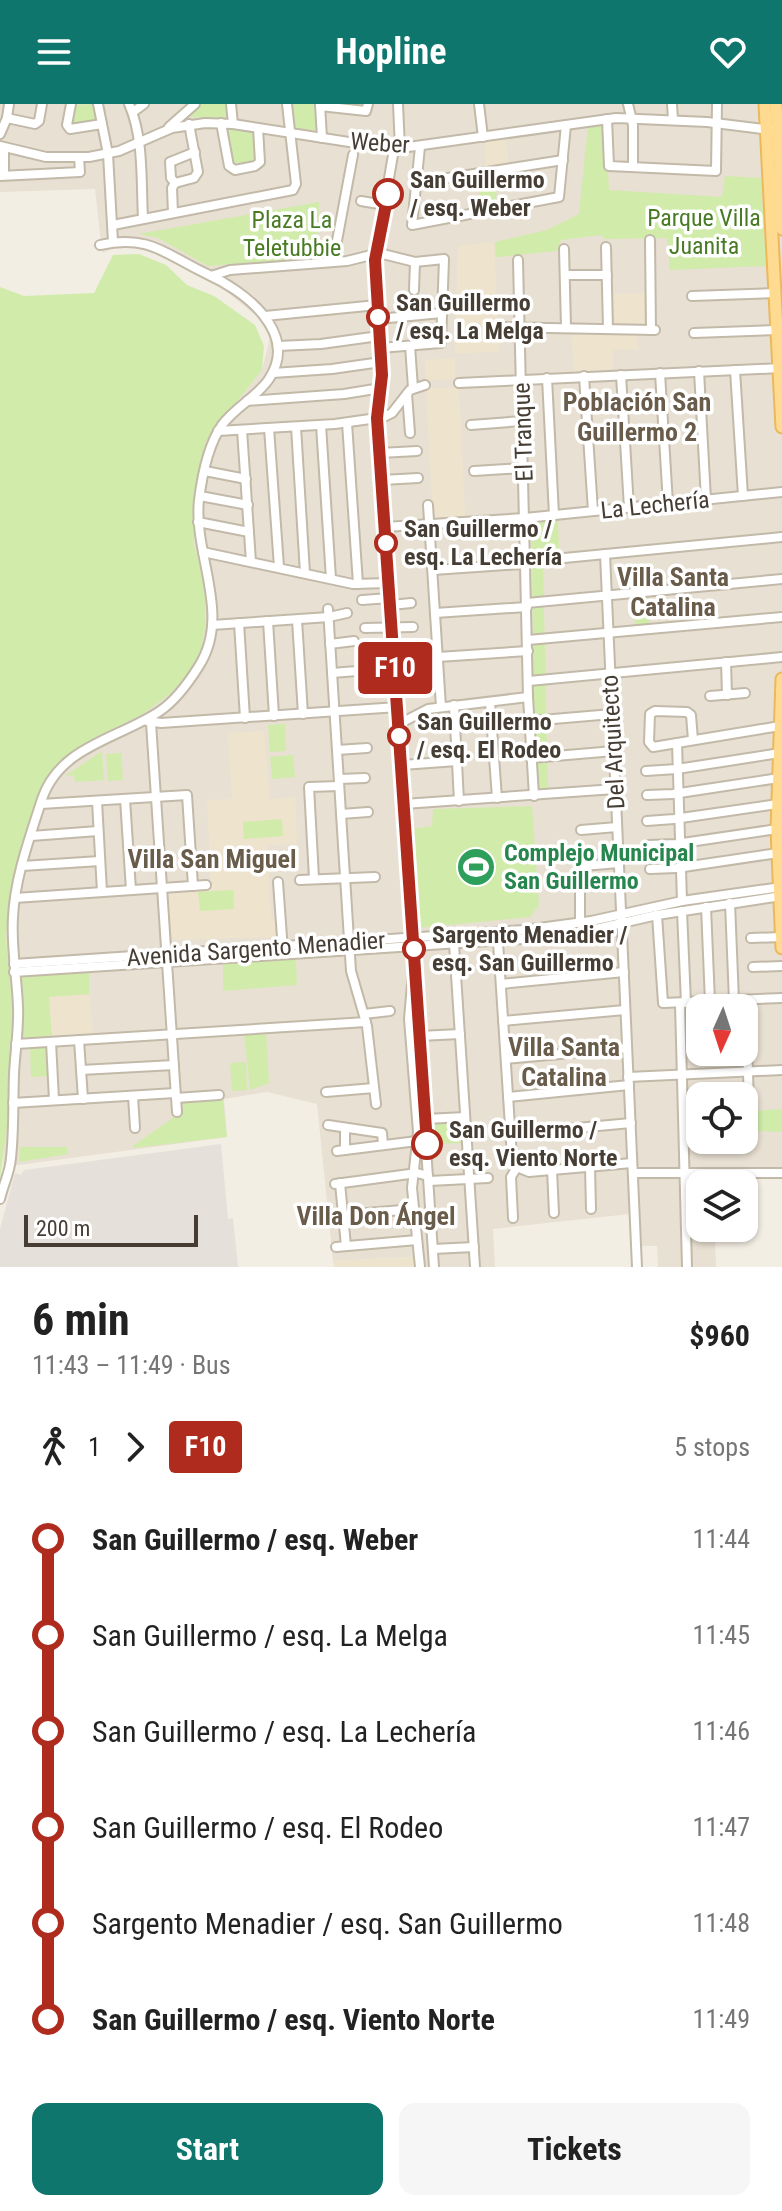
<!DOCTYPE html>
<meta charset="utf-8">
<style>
body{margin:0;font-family:"Roboto Condensed",sans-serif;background:#f6f6f6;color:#222;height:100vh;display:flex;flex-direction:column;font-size:30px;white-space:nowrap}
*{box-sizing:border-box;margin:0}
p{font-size:26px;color:#767676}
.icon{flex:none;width:44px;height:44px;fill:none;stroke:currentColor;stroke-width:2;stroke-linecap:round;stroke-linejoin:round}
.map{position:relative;height:1163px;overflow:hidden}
.side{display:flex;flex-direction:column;background:#fff;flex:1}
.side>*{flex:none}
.badge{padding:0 16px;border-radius:6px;font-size:28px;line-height:52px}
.needle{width:52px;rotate:183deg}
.fabs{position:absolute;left:686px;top:890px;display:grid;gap:16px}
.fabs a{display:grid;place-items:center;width:72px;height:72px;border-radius:16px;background:#fff;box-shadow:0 2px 6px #0004;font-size:40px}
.scale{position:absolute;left:24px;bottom:20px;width:174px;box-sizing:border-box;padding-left:8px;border:4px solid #463e34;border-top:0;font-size:22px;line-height:28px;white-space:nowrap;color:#463e34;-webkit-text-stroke:6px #fff;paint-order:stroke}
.map>.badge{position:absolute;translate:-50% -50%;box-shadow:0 0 0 4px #fff}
.legs{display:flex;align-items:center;gap:12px;height:88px;padding:0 32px;font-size:26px}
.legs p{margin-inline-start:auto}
.head{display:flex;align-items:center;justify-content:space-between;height:136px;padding:0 32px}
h1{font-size:44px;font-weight:700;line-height:60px}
.action{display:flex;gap:16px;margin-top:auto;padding:16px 32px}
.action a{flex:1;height:92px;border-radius:16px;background:#0f766e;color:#fff;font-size:32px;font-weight:700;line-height:92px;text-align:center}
.action a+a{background:#f6f6f6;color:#222}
ul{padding:0 32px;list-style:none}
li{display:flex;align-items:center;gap:28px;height:96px;font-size:30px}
li i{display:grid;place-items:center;width:12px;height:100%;margin:0 10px;background:currentColor}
li i::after{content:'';width:20px;height:20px;margin:-10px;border:6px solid;border-radius:50%;background:#fff}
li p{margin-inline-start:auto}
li:first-child i{background:linear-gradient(#0000 50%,currentColor 0)}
li:last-child i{background:linear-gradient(currentColor 50%,#0000 0)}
header{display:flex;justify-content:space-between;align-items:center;height:104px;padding:0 32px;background:#0f766e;color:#fff;font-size:36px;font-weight:700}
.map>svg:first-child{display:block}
.residential{fill:#e8e0d2;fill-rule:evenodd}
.industrial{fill:#e5e0da}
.education{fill:#eee3cd}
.green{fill:#d1ebaa}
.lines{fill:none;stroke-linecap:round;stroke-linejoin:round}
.minor-casing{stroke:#c2b9a9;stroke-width:12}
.major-casing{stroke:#ebb95b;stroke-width:15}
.minor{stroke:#fff;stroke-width:8}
.major{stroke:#ffdb92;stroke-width:11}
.line-1-casing{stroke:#fff;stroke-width:18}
.line-1{stroke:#af2b1e;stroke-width:12}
.stop-1-dot{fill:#fff;stroke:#af2b1e;stroke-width:4}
.labels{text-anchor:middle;stroke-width:7;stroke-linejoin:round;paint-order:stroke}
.street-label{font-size:24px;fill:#463e34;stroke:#fff}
.stop-label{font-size:24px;font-weight:bold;fill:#463e34;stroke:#fff;text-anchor:start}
.park-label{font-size:24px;fill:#497b24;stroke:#fff}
.leisure-label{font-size:24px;font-weight:bold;fill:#27864d;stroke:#fff;text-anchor:start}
.neighbourhood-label{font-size:26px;font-weight:bold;fill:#6a5c4a;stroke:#fff}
</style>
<header><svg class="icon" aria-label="menu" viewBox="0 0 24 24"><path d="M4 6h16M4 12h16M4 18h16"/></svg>Hopline<svg class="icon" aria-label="heart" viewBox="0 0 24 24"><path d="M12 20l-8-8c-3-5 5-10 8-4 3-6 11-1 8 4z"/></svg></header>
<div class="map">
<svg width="782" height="1163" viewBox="0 0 782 1163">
<rect width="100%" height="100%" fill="#f3eee4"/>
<path class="residential" d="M0,0H782V1065H714V1080H700V1124H715L716,1163H658L657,1142H642L639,1109L493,1125L495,1163H414L413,1153L333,1157L317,1000L267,988L224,995L227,1033L19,1061L3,1060L13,907L6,831L13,785L26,728L40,691L56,663L96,633L143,610L201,548L205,517V478L194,441L196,384L206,337L262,266L270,233L259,214L227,188L152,147L119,142L102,149L95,85L0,88ZM700,904H744V948H700ZM700,992H744V1036H700Z"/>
<path class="industrial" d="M221,1040L228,1115L233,1114L238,1163H0V1125L15,1069L21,1071L24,1066Z"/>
<g class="education">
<path d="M505,34L509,61L486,64L485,37Z"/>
<path d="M494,138L499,247L455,250L458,142Z"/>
<path d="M648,189V222L611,221L610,190Z"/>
<path d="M571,228L638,231V246L613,245V265L574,268Z"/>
<path d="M455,254V275L426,276L425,256Z"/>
<path d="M459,283L465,414L433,415L426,285Z"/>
<path d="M264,627L270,695L295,693L296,705L297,740L267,741L271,814L275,815L277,833L170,836L166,786L211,782L207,696L232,695L228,629Z"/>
<path d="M89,890L93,931L52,934L49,893Z"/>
<path d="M413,1153L414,1163H334L333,1157Z"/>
</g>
<g class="green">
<path d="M93,0L97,19L71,20L75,1Z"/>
<path d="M201,0H225L226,14L190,13Z"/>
<path d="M293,0H315L316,26L295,25Z"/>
<path d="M606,20L609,86L722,93L725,72L761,74L766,162L670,166L667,134L605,135L601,131L561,136L557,147C536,148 518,152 496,153L495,138L547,126L579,110L588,22Z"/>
<path d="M229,25L253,28L257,55L254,58L234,59L227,27Z"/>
<path d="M497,70L496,101L479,104V72Z"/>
<path d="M319,98L318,132L323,153L208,162L158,134L138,130Z"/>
<path d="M139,150L166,161L187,181L214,192L255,221L264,242L262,266L206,337L196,384L194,441L205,478V523L201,548L191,566L171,589L143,610L96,633L56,663L40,691L26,728L13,785L6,831L13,907L7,1023L0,1075V183L24,192L94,189L113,151Z"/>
<path d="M558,415L559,447L532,450L531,424L533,419Z"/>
<path d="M532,458H543L548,687L537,688L534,621Z"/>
<path d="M648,492L650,520L635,521L633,493Z"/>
<path d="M285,620L286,647L270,648L268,621Z"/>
<path d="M102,647L104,676L75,678L74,671L65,672Z"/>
<path d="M121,649L123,676L108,677L106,650Z"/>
<path d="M293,651L295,673L272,675L270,653Z"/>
<path d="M532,702L539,801L530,813L419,824L412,725L432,722L433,705Z"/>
<path d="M282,715L283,732L244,735L243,718Z"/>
<path d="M233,786L234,805L200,807L198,788Z"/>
<path d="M296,854L297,881L223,887V858Z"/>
<path d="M89,866V890L49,893L52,934L22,936L24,902L20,874L22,871Z"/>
<path d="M266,928L269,979L250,986L244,929Z"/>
<path d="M49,942L50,972L31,973L30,943Z"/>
<path d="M246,958L247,986L232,987L230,959Z"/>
<path d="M223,995L227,1033L134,1044L133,1042L183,1007L182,998Z"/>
<path d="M782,1005V1028L756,1027L755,1007Z"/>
<path d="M463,1016L464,1039L433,1040L432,1018Z"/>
<path d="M20,1043H67L68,1050L19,1058Z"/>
</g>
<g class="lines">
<defs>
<g id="minor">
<path d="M71,0L67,21L70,25L102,20"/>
<path d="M98,0L108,50L113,138"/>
<path d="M129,0C144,34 141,78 143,115"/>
<path d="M231,0L233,20"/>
<path d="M320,0L322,34"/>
<path d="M398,0L400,45"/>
<path d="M479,0L483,33"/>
<path d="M628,0L633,21V63"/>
<path d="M672,0L673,16"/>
<path d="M320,2L366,7L368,0"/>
<path d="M133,8L144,0"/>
<path d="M7,14L35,20L39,17L42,0"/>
<path d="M607,15L609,62L716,67L717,0"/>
<path d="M221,19L229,62L235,66L255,62L260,58L258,24"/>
<path d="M169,23L195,0"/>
<path d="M0,30L7,14L9,0"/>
<path d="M0,42L46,53H89L119,47L172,24L205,19L233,20L394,45L616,14L707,18L771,26"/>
<path d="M420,43L412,121L559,93L566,21"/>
<path d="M4,44V71"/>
<path d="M394,45L375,156L382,271L377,314L434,1163"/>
<path d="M0,72L80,68L79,54"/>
<path d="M175,79L194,74L198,68L189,20"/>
<path d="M175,79L171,74L170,58L195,48"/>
<path d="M416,79L563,56"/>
<path d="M361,97L385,101"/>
<path d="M173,109L172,84L175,79"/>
<path d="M113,121L293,86L296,80L287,0"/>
<path d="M650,136L651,226"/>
<path d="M606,143L608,224"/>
<path d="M564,145L566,223"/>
<path d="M518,156L528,593L534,692"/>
<path d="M333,158L353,51"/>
<path d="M565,171H607"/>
<path d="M211,172L230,166L347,157L379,149L415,158L444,155L441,239L380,244"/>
<path d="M414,186L415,158"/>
<path d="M692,192L775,189"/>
<path d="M265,212L377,201"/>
<path d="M378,215L442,209"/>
<path d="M497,223L655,226"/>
<path d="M694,229L777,226"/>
<path d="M278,242L321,240L379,232"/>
<path d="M410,242L413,284"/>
<path d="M735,266L743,392"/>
<path d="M699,267L706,396"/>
<path d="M273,269L332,265L381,258"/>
<path d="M660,269L668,400"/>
<path d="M621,271L629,404"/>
<path d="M584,272L593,407"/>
<path d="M547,274L554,411"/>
<path d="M459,279L781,264"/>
<path d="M407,290L410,329"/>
<path d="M247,297L344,290L381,284"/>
<path d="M347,319L358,480"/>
<path d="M321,321L331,475"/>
<path d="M471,321L522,317"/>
<path d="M296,323L305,469"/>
<path d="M269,324L279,463"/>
<path d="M242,326L251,458"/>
<path d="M218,327L335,320L384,313L392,309L410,286L425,281"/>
<path d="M380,349L417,347"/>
<path d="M205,367L246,375"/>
<path d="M474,367L524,364"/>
<path d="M382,376L418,374"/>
<path d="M200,392L248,401"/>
<path d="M428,401L441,603"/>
<path d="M198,418L249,428"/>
<path d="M385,423L525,414L782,388"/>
<path d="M203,448L353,480L389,479"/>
<path d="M605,450L637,1163"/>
<path d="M433,466L521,460L533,457L782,433"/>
<path d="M362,496L390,494"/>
<path d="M527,499L782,475"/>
<path d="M391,501L411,499"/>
<path d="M328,505L351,867L367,922L376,1000"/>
<path d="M435,509L527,503"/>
<path d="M297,516L303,610"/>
<path d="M268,517L274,612"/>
<path d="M239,519L245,614"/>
<path d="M212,521L329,513L347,509"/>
<path d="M365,524L413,523"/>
<path d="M528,536L782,513"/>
<path d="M330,540L354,537"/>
<path d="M371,551L394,549"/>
<path d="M438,553L528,547"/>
<path d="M394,554L423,553"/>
<path d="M726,558L727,591"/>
<path d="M332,569L357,567"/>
<path d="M374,573L395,571"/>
<path d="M529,577L782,553"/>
<path d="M396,578L424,577"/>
<path d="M710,592L745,589"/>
<path d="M490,598L497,694"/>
<path d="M454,601L459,697"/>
<path d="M147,617L161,619L398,603"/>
<path d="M530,617L612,610"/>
<path d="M151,619L177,1008"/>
<path d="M399,620L428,605L528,593"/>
<path d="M693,636L691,611L687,608L655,607L650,610L649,638L653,643L780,622"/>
<path d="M677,639L682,797"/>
<path d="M337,646L367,644"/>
<path d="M532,654L614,647"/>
<path d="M402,661L457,657"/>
<path d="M646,667L677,665L780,649"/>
<path d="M339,675L365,674"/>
<path d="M647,691L673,690L779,674"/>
<path d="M125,695L131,786"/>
<path d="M97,697L102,788"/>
<path d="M41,700L187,691L193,782"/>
<path d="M404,700L615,685"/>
<path d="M341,710L368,708"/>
<path d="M647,717L674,715L778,700"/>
<path d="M581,726L617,723"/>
<path d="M31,732L98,727"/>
<path d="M649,741L676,740L777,725"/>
<path d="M22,762L100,757"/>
<path d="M650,765L677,764L778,749"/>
<path d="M314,774L309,683L339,682"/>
<path d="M300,776L375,773"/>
<path d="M278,778L283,847"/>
<path d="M15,794L206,781"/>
<path d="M730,799L734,897"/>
<path d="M706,803L710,898"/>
<path d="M682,807L686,899"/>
<path d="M657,811L663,899L782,894"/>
<path d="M580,819V765L583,762L619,759"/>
<path d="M751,834L782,833"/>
<path d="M498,838L512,1053L517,1063"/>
<path d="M454,840L475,1163"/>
<path d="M14,860L524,826L591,817L682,797L781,783"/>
<path d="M753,863L782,862"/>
<path d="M14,868L537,834L583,828L657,811L782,792"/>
<path d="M413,869L409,915L418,1028L412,1084L420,1163"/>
<path d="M501,880L624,868"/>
<path d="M680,900L687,1163"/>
<path d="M364,910L390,907"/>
<path d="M503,917L625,906"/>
<path d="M419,932L460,930"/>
<path d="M79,936L83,995"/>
<path d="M51,938L54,996"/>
<path d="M16,940L366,918"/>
<path d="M747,942L749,998"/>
<path d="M506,955L627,944"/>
<path d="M81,966L174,961"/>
<path d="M628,973L782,966"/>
<path d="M326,988L374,984"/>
<path d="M133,992L135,1024"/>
<path d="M508,993L629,981"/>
<path d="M176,994L219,991"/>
<path d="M13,999L175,989"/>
<path d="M425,1015L465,1013"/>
<path d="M328,1021L382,1029L383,1040"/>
<path d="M345,1024V1046"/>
<path d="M511,1030L631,1019"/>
<path d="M337,1047L417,1037"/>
<path d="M517,1063L529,1068L632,1059"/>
<path d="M590,1063L591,1105"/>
<path d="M552,1066L554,1109"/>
<path d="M633,1069H782"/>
<path d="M429,1077L488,1074"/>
<path d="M340,1079L346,1142"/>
<path d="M335,1080L417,1069L428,1072"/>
<path d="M0,1095C3,1082 10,1068 11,1054C14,1026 13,998 14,970C15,948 19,925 18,903C17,873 11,843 13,813C15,773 30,733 42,695C60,642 118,635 160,607C176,596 189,578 199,562C232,510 193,451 199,396C202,372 208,341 222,321C235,303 257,293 269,275C300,228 243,186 207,170C166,151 150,130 100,141"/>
<path d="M343,1111L414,1105"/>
<path d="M513,1114L511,1073L517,1063"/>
<path d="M336,1143L417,1136"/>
<path d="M433,1145L474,1143"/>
</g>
<g id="major">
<path d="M765,0L782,323"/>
<path d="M776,0L782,125"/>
<path d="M782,575L777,725L782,844"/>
</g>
</defs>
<use href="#minor" class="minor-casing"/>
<use href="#major" class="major-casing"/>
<use href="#minor" class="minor"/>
<use href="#major" class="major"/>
</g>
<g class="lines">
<defs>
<path id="line-1" d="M388,90L375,156L382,271L377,314L427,1040"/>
</defs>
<use href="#line-1" class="line-1-casing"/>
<use href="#line-1" class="line-1"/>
</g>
<defs>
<symbol id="stadium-disc" viewBox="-11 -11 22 22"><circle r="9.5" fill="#2e9e5b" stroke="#fff"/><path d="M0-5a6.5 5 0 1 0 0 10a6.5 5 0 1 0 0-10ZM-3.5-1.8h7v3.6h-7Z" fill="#fff"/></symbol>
</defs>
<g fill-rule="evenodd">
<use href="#stadium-disc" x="454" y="741" width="44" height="44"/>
</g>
<g class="stop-1-dot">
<circle cx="388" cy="90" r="14"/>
<circle cx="378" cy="213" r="10"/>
<circle cx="386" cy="439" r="10"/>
<circle cx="399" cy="632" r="10"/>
<circle cx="414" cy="845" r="10"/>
<circle cx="427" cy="1040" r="14"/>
</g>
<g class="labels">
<g class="street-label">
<text transform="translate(380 39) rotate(4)" y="8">Weber</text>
<text transform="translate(523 328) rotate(-92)" y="8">El Tranque</text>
<text transform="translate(655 401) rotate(-6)" y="8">La Lechería</text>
<text transform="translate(613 638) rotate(-93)" y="8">Del Arquitecto</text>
<text transform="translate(256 845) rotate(-4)" y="8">Avenida Sargento Menadier</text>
</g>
<g class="stop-label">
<text x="410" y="84">San Guillermo<tspan x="410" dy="28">/ esq. Weber</tspan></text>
<text x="396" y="207">San Guillermo<tspan x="396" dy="28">/ esq. La Melga</tspan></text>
<text x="404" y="433">San Guillermo /<tspan x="404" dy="28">esq. La Lechería</tspan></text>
<text x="417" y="626">San Guillermo<tspan x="417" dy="28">/ esq. El Rodeo</tspan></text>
<text x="432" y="839">Sargento Menadier /<tspan x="432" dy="28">esq. San Guillermo</tspan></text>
<text x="449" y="1034">San Guillermo /<tspan x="449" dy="28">esq. Viento Norte</tspan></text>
</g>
<g class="park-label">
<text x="704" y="122">Parque Villa<tspan x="704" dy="28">Juanita</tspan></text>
<text x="292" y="124">Plaza La<tspan x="292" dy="28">Teletubbie</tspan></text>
</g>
<g class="leisure-label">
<text x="504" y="757">Complejo Municipal<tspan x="504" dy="28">San Guillermo</tspan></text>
</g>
<g class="neighbourhood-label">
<text x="637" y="307">Población San<tspan x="637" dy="30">Guillermo 2</tspan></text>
<text x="673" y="482">Villa Santa<tspan x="673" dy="30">Catalina</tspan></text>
<text x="212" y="764">Villa San Miguel</text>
<text x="564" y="952">Villa Santa<tspan x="564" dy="30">Catalina</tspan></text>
<text x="376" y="1121">Villa Don Ángel</text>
</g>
</g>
</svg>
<div class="fabs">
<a><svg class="needle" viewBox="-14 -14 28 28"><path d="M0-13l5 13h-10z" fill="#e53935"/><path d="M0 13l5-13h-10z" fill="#767676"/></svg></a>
<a><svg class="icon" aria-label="locate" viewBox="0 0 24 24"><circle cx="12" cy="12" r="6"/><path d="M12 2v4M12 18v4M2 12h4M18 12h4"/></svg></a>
<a><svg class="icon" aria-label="layers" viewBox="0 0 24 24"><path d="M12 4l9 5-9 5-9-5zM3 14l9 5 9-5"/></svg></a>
</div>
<div class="scale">200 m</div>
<b class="badge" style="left:395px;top:564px;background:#af2b1e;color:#fff">F10</b>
</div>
<section class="side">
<div class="head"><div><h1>6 min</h1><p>11:43 – 11:49 · Bus</p></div><b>$960</b></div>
<div class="legs"><svg class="icon" aria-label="walk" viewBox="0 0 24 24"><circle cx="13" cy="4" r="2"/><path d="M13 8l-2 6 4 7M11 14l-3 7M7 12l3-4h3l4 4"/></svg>1<svg class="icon" aria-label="forward" viewBox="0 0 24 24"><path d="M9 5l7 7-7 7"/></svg><b class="badge" style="background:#af2b1e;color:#fff">F10</b><p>5 stops</p></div>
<ul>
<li><i style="color:#af2b1e"></i><b>San Guillermo / esq. Weber</b><p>11:44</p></li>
<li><i style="color:#af2b1e"></i><span>San Guillermo / esq. La Melga</span><p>11:45</p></li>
<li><i style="color:#af2b1e"></i><span>San Guillermo / esq. La Lechería</span><p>11:46</p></li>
<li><i style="color:#af2b1e"></i><span>San Guillermo / esq. El Rodeo</span><p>11:47</p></li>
<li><i style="color:#af2b1e"></i><span>Sargento Menadier / esq. San Guillermo</span><p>11:48</p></li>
<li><i style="color:#af2b1e"></i><b>San Guillermo / esq. Viento Norte</b><p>11:49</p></li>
</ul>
<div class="action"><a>Start</a><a>Tickets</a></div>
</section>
